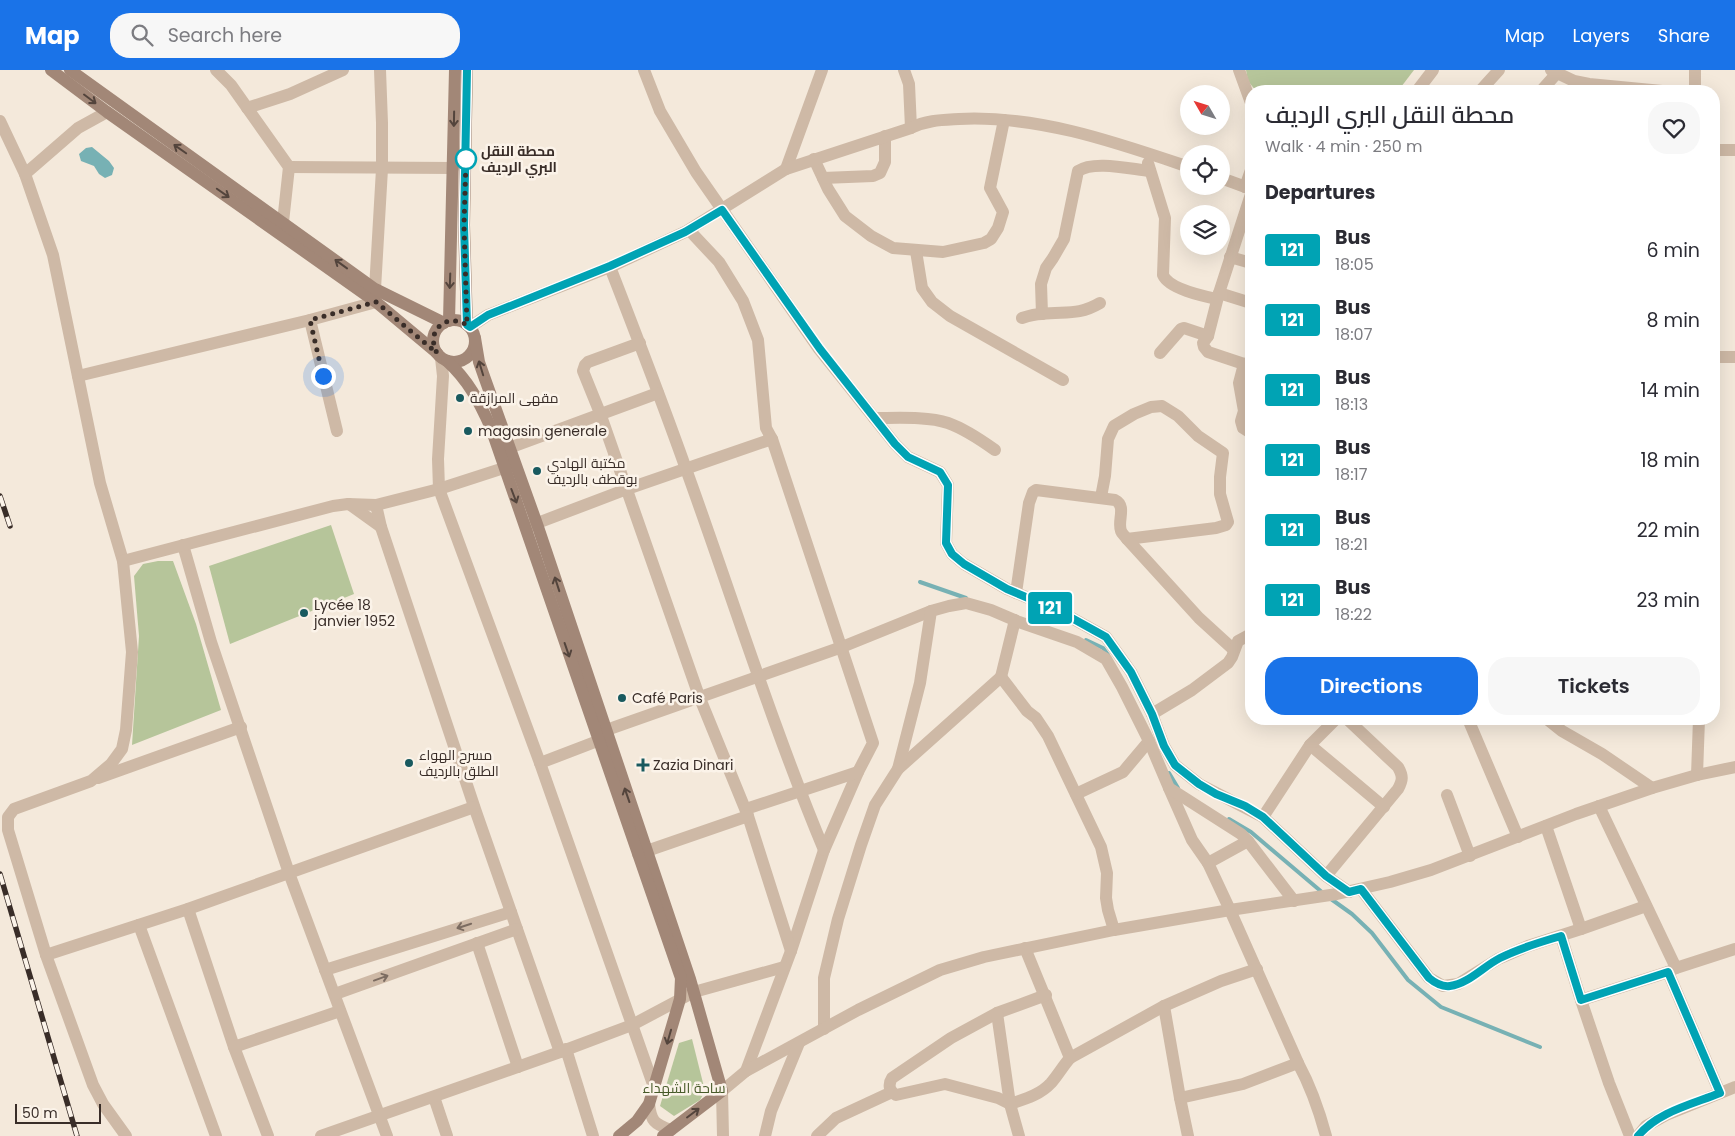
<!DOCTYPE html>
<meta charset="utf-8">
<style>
body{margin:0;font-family:Poppins,Cairo,sans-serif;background:#f7f7f7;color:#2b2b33;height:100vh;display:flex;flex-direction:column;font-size:19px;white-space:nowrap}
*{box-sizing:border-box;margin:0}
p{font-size:16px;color:#7c7c81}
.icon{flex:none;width:28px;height:28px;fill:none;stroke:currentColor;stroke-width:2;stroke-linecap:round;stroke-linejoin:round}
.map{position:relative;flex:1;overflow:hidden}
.sheet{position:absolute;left:1245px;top:15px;width:475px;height:640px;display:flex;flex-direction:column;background:#fff;border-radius:20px;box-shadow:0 5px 20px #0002}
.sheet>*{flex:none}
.badge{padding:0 10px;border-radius:4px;font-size:18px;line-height:32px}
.needle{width:32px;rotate:309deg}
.fabs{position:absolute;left:1180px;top:15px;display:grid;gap:10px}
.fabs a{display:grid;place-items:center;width:50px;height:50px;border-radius:50%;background:#fff;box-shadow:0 5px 20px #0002;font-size:25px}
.scale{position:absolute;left:15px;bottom:12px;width:86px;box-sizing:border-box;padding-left:5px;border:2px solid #392d28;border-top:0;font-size:14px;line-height:18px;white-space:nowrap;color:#392d28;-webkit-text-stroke:4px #fbf3e9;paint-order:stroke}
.you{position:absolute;width:25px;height:25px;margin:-12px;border:4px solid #fff;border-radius:50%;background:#1a73e8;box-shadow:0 0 0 8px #1a73e833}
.map>.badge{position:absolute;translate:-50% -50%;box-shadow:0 0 0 2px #fff}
h2{padding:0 20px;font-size:19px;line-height:45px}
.round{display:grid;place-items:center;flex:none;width:52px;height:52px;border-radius:20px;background:#f7f7f7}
.summary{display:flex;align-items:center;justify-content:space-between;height:85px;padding:0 20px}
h1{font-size:24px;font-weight:600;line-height:38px}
.cta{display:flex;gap:10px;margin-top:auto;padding:10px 20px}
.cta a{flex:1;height:58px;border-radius:20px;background:#1a73e8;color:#fff;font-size:20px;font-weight:600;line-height:58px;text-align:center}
.cta a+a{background:#f7f7f7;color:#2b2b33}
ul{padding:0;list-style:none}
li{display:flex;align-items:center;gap:15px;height:70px;padding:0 20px}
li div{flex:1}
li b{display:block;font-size:19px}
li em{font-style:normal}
li .badge{min-width:55px;font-weight:700;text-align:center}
header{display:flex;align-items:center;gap:30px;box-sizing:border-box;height:70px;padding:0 25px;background:#1a73e8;color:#fff}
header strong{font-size:24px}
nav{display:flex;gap:28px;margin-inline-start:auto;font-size:18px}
.search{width:350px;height:45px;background:#f7f7f7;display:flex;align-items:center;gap:12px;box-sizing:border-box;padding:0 18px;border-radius:20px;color:#7c7c81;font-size:19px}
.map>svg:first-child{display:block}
.green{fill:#b6c59a}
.water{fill:#77b1b4}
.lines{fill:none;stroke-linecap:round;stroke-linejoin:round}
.stream{stroke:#77b1b4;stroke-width:4}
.street{stroke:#ceb9a6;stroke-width:12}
.secondary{stroke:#a28777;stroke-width:12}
.rail-casing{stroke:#392d28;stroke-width:5.5}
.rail{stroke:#fbf3e9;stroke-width:4;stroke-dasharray:11;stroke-linecap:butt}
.oneway{stroke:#53443c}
.oneway2{stroke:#7c6c61}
.line-casing{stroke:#fff;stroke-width:11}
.line{stroke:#00a3b4;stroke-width:8}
.walk{stroke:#392d28;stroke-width:5;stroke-dasharray:0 9}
.stop-dot{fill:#fff;stroke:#00a3b4;stroke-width:2.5}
.poi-dot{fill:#195a5f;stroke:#fbf3e9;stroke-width:2}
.labels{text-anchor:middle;stroke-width:5;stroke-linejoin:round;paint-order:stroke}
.stop-label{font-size:14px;font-weight:bold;fill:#392d28;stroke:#fbf3e9;text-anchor:start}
.poi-label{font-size:14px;fill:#392d28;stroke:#fbf3e9;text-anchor:start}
.park-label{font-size:14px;fill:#475a29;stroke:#fbf3e9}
</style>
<header>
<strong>Map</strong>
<div class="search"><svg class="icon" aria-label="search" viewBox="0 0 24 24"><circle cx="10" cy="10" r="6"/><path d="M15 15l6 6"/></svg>Search here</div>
<nav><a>Map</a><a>Layers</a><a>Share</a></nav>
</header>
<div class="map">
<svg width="1735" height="1066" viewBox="0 0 1735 1066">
<rect width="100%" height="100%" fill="#f4e9db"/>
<g class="green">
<path d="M1246,0H1414L1398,21H1256L1248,11Z"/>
<path d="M331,455L354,524L230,574L209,496Z"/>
<path d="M158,491H173L196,554L221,640L132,675L139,566L134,506L143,494Z"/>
<path d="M692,969L705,1021L700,1030L674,1046L660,1036L679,973Z"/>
</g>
<path class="water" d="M92,77L109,91L114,98L112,105L105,108L99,104L94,96L81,91L79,84L86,78Z"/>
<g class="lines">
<g class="stream">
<path d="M920,512L966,528"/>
<path d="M1086,570L1103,578L1108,585"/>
<path d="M1169,703L1178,718"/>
<path d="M1229,749L1251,762L1323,823"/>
<path d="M1331,829L1352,844L1372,863L1408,910L1441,937L1540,977"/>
</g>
<g class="street">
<path d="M216,0L231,15L289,97L283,152"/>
<path d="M644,0L660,41L696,102L819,279L895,374L908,387L940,402L948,415L946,473L952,484L964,494L1007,519L1061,542L1106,567L1131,602L1152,644L1164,676L1175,695L1199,714L1263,747L1326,806L1349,822"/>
<path d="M904,0L909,14L911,58"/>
<path d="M1239,0L1251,33"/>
<path d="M1551,0L1574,11L1589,14L1662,21"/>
<path d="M1417,21L1433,0"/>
<path d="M1480,21L1499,0"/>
<path d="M1541,21L1557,3"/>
<path d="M1695,21V0"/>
<path d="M247,38L290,24L343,0"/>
<path d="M0,51L25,104L53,185L100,413L123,491L132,582L126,660L122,679L111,694L91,711L14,739L8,747V760L46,885L93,1015L103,1034L126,1066"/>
<path d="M1714,80H1735"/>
<path d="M814,89L828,119L845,146L871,166L893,178L943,182L984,173L991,169L998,158L1003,142L990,118L1004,50"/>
<path d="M1148,93L1165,148L1163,205C1169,219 1203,226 1217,229"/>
<path d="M289,97L453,98"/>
<path d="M786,99L822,0"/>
<path d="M25,104L78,58L107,42"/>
<path d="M823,108L873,106L880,103L885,92V66"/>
<path d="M1221,108L1251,119"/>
<path d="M1245,117L1251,100"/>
<path d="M689,160L719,192L743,231L758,270L766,358L772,369L873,673L858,702L824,780L791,881L746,1001"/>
<path d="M916,181L922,218L932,232L950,246L1063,310"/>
<path d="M1230,187L1251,193"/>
<path d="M610,197C636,264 662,331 686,399C732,526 772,655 824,780"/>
<path d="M375,219L382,99V53L380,0"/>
<path d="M1219,223L1251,233"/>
<path d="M1042,244L1041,214L1046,198L1053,188L1064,169L1078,101C1094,90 1130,99 1150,101"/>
<path d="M1022,248C1028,246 1035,244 1042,244C1065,241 1078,246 1100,233"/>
<path d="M310,250L337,361"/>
<path d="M470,257L488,245L610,197L685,162L786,99L911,58C927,50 942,50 959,49C1038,45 1115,72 1189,97"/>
<path d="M1208,266L1219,223L1251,124"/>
<path d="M640,273L588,292L585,295L583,301L600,343L699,626L748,746L791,881"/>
<path d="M1160,283L1181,259L1184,258L1208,266L1203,273L1204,277L1208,282L1244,294L1251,293"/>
<path d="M1714,287H1735"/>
<path d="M441,288L443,306L438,389L439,419L540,693L654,1017"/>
<path d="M1244,294L1239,313L1244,341L1241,351L1243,358L1251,363"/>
<path d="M78,306L310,250L376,232"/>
<path d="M874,348C896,348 928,346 948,353C965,359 981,370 995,380"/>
<path d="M501,381L658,323"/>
<path d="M1101,427L1105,406L1108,369L1114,356L1134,344L1151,337L1162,336L1178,346L1198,366L1223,383L1220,407V424L1228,452L1226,455L1216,458L1127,469"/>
<path d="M349,434L381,457"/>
<path d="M376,435L381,457L476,742L560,982"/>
<path d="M527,457L627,419L772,369"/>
<path d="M183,475L211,572L289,803L387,1066"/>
<path d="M123,491L333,436L348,434L376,435L439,419L513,395"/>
<path d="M1016,523L1029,433L1033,422L1036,420L1115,430C1127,436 1117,451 1121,461C1122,464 1125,466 1127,469L1199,548L1234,580"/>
<path d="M1001,607L1015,550"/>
<path d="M1152,644L1192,620L1228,593L1232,587L1238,571L1251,564"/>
<path d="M1468,649L1518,767"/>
<path d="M1547,649L1562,661L1602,684L1652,718"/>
<path d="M598,663L842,577L931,541"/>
<path d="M1310,675L1384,737"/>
<path d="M540,693L608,667"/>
<path d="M898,699L1001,607L1027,641L1036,648L1048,666L1101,777L1107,803L1106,828L1108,840L1114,860"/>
<path d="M1697,705L1699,649"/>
<path d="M98,708L241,657"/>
<path d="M1169,718L1192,770L1208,793L1230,840L1298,993C1311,1017 1319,1040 1326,1066"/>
<path d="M1076,724L1123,702L1149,671"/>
<path d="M1447,725L1470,786"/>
<path d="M1599,736L1676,898L1668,902L1720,1023"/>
<path d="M746,739L858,702"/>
<path d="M1263,747L1310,675L1336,649"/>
<path d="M1546,756L1581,859"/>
<path d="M638,784L748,746"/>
<path d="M1208,793L1248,771"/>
<path d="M1326,806L1398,719C1403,710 1403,706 1398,697L1347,649"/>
<path d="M1361,819L1429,908L1443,916L1458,914L1498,889L1528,876L1581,859L1646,836"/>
<path d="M188,839L234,977L268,1066"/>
<path d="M139,855L216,1066"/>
<path d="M1561,866L1581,930"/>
<path d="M477,873L518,997"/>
<path d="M1025,878L1070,988L1164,936L1221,911L1257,899"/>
<path d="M46,885L188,839L474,737"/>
<path d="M1676,898L1735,879"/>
<path d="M325,900L511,842"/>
<path d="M335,924L517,859"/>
<path d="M1046,925L997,943L951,968L892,1008C888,1014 889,1022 896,1025L945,1014L998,1028L1010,1034C1025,1029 1040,1025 1051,1013C1058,1005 1063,996 1070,988"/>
<path d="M1164,936L1180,1028L1188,1066"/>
<path d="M997,943L1010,1034L1019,1066"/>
<path d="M824,959V908L838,849L861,775L875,735L898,699L920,613L931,541L949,536L966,533L991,540L1019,552L1077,572L1106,589L1122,617L1149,671L1169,718L1241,764L1248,771L1294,831"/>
<path d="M234,977L340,941"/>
<path d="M566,979L593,1066"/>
<path d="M434,1027L447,1066"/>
<path d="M1180,1028L1243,1014L1298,993"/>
<path d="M649,1034C651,1051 654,1054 671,1060"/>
<path d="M321,1066L560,982L632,955L694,922L784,897"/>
<path d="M723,1066L722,1021L746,1001L858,940L940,900L984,887L1114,860L1230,840L1337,824L1390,812L1431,800L1576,744L1652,718L1697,705L1735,697"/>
<path d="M765,1066L771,1041L799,973"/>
<path d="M817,1066L836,1048L892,1022"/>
<path d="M1630,1066L1609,1013L1581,930L1668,902"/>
<path d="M1638,1066L1646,1056L1666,1045L1735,1017"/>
</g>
<g class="secondary">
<path d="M51,0L107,42L376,232L437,283"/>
<path d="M70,0L375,219L444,253"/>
<path d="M467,0L464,155L467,255"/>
<circle cx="454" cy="271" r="21"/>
<path d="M449,251L455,0"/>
<path d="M475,268L479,292L485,309L537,454L690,909L722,1021L663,1066"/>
<path d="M447,291C468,310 479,331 491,358L681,908L680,929L649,1034L637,1051L619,1066"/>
</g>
<defs>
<g id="rail">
<path d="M0,426L10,456"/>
<path d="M0,804L77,1066"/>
</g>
</defs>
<use href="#rail" class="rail-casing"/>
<use href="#rail" class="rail"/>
</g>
<defs><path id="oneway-shaft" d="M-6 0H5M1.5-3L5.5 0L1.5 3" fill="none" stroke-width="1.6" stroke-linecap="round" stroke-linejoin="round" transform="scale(1.25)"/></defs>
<g class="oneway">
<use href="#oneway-shaft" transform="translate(90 29) rotate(37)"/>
<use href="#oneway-shaft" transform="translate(454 49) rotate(91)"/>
<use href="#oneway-shaft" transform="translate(180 79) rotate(-145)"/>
<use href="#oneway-shaft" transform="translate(223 123) rotate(35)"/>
<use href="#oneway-shaft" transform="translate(341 194) rotate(-144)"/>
<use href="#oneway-shaft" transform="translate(450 211) rotate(92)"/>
<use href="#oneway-shaft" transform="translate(481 298) rotate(-107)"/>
<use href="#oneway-shaft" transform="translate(514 426) rotate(69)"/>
<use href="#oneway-shaft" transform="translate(557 514) rotate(-108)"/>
<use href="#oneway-shaft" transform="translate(567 580) rotate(71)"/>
<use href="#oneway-shaft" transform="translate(627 725) rotate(-109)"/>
<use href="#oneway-shaft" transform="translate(669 967) rotate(106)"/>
<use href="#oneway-shaft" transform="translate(693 1043) rotate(-37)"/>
</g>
<g class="oneway2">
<use href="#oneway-shaft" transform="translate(464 856) rotate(162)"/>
<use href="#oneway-shaft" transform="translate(381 908) rotate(-20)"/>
</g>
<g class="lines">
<defs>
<path id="line" d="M467,0L464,155L467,255L470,257L488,245L610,196L685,162L722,140L820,279L895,374L908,387L940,402L948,415L946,473L952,484L964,494L1007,519L1061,542L1106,567L1131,602L1152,644L1164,676L1175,695L1199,714L1216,724L1245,736L1263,747L1326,806L1349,822L1361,819L1429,908C1435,913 1442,917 1450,916C1468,914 1484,896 1500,888C1520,878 1540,872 1561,866L1581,930L1668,902L1720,1023C1693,1034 1657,1042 1638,1066"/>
</defs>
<use href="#line" class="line-casing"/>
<use href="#line" class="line"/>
<path class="walk" d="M323,306L310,250L376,232L437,283C425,261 446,242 467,255L464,155L466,89"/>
</g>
<circle class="stop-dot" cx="466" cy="89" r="10"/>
<g class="poi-dot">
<circle cx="460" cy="328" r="5"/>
<circle cx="468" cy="361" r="5"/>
<circle cx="537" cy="401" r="5"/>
<circle cx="304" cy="543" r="5"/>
<circle cx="622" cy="628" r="5"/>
<circle cx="409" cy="693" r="5"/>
<path d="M640.5 687.5h5v5h5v5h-5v5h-5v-5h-5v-5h5z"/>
</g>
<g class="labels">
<g class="stop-label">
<text x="481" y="86">محطة النقل<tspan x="481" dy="16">البري الرديف</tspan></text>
</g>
<g class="poi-label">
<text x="470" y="333">مقهى المرازقة</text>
<text x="478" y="366">magasin generale</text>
<text x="547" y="398">مكتبة الهادي<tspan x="547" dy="16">بوقطف بالرديف</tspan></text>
<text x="314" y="540">Lycée 18<tspan x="314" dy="16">janvier 1952</tspan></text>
<text x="632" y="633">Café Paris</text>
<text x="419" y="690">مسرح الهواء<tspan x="419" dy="16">الطلق بالرديف</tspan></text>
<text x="653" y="700">Zazia Dinari</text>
</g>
<g class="park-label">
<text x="684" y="1023">ساحة الشهداء</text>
</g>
</g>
</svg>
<div class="fabs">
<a><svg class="needle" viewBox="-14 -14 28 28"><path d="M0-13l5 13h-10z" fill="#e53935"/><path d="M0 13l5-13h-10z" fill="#7c7c81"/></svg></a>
<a><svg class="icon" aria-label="locate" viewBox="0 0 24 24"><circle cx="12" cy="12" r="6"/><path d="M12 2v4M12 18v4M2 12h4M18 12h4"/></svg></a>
<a><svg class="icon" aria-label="layers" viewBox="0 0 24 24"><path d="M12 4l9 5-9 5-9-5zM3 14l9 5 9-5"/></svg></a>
</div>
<div class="scale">50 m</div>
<div class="you" style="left:323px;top:306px"></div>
<b class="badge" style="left:1050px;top:538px;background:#00a3b4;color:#fff">121</b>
<section class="sheet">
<div class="summary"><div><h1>محطة النقل البري الرديف</h1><p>Walk · 4 min · 250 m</p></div><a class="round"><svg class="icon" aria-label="heart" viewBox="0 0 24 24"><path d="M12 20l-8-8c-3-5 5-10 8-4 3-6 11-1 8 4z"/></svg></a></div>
<h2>Departures</h2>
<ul>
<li><span class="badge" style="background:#00a3b4;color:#fff">121</span><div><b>Bus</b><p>18:05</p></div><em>6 min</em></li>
<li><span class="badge" style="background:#00a3b4;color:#fff">121</span><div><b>Bus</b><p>18:07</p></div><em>8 min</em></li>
<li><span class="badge" style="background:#00a3b4;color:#fff">121</span><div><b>Bus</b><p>18:13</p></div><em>14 min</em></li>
<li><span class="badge" style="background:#00a3b4;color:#fff">121</span><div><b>Bus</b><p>18:17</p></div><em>18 min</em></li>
<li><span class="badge" style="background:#00a3b4;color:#fff">121</span><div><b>Bus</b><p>18:21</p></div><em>22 min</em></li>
<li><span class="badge" style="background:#00a3b4;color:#fff">121</span><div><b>Bus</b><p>18:22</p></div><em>23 min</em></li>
</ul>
<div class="cta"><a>Directions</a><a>Tickets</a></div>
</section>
</div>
